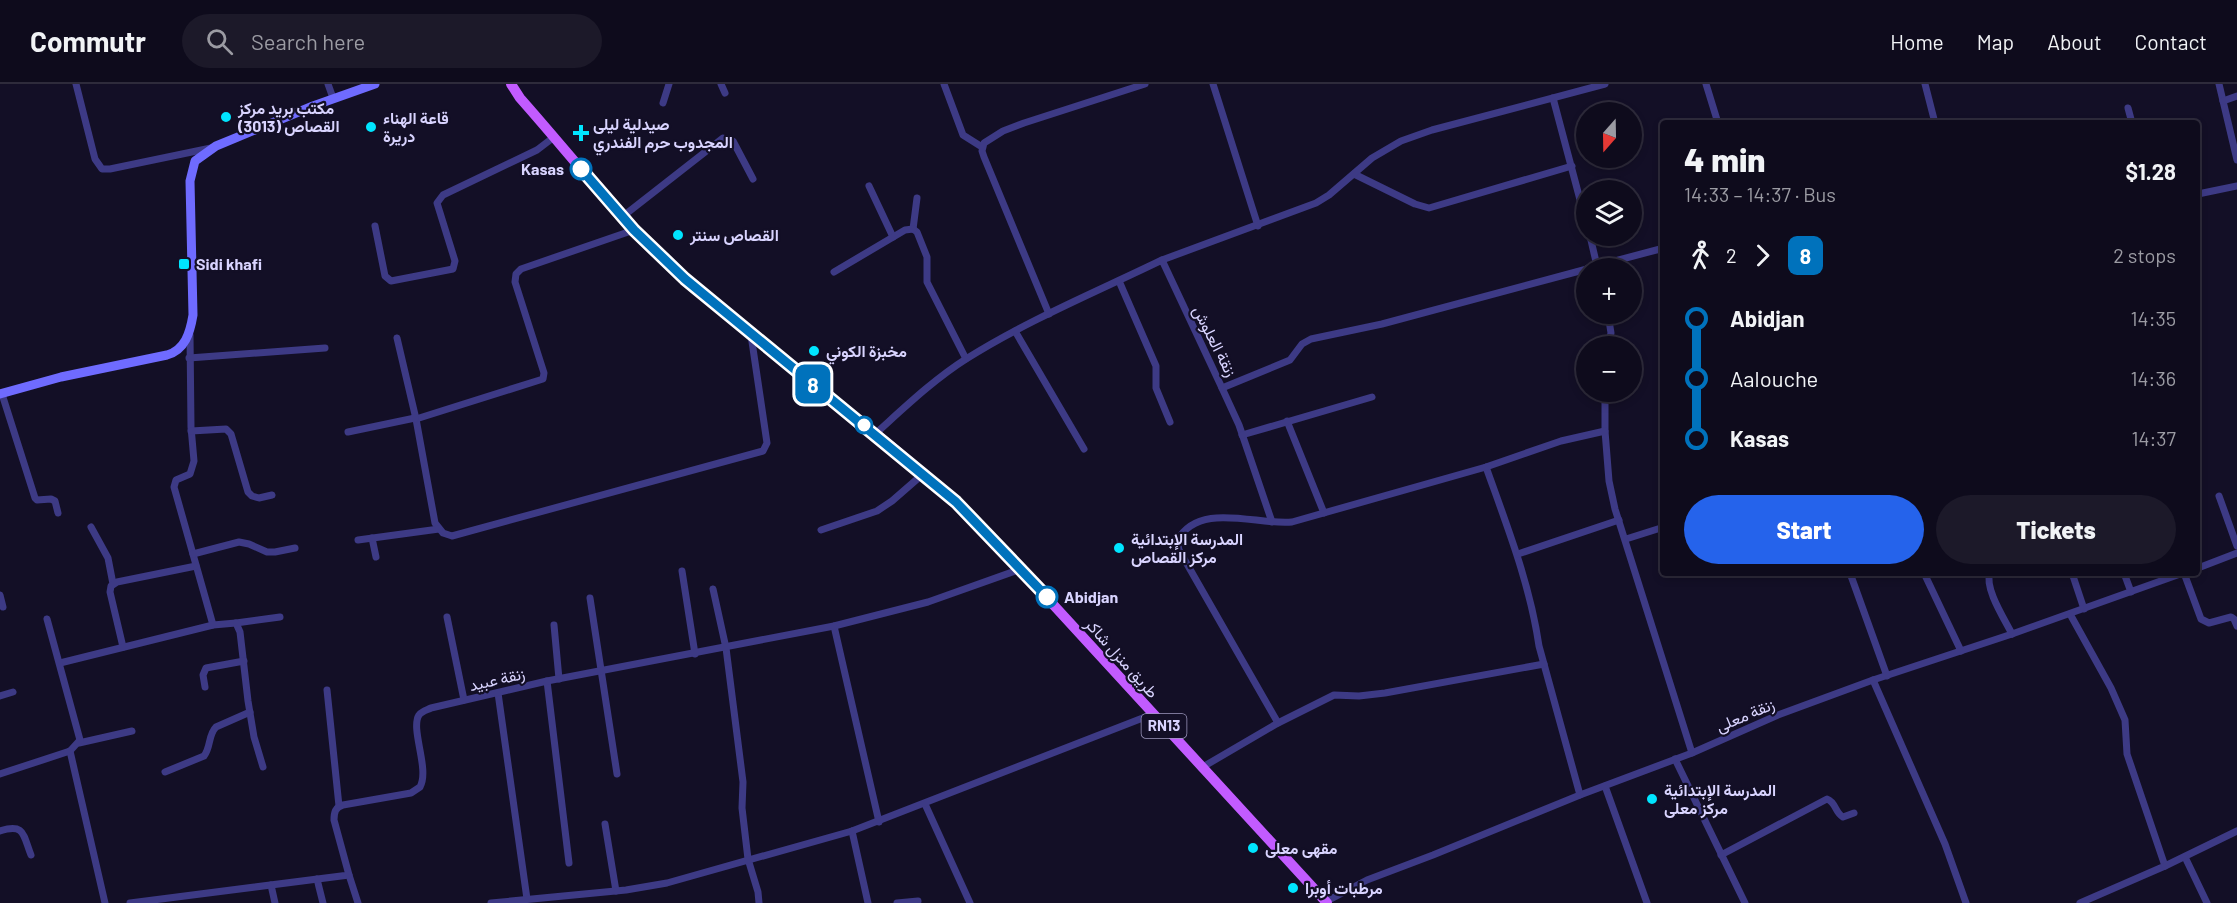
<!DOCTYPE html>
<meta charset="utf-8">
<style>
body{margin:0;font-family:Barlow,Vazirmatn,sans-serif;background:#1c1929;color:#f1f3f6;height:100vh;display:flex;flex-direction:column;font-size:22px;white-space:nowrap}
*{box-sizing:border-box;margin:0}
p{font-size:20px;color:#9b9ba3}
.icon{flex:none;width:33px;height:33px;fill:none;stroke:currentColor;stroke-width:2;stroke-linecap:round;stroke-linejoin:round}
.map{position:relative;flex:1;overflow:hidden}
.drawer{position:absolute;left:1660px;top:36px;width:540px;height:456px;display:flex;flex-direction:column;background:#0e0b1c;border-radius:6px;box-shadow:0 3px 9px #0003,0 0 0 2px #2e2b3b}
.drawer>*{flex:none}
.badge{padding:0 12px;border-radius:9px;font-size:21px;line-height:39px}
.needle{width:39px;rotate:200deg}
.buttons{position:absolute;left:1576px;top:18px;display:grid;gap:12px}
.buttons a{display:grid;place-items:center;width:66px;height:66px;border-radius:50%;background:#0e0b1c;box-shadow:0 3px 9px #0003,0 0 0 2px #2e2b3b;font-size:30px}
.map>.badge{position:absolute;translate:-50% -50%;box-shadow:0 0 0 3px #fff}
.legs{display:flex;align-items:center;gap:9px;height:66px;padding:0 24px;font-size:20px}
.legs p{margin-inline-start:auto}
.headline{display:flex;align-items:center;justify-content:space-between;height:102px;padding:0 24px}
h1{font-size:33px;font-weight:800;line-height:45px}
.button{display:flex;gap:12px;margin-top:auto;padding:12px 24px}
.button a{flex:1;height:69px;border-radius:36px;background:#2563eb;color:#fff;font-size:24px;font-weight:800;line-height:69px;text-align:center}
.button a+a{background:#1c1929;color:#f1f3f6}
ul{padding:0 24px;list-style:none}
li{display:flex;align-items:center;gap:21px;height:60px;font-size:22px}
li i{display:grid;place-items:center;width:9px;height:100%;margin:0 8px;background:currentColor}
li i::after{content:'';width:15px;height:15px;margin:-8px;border:4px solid;border-radius:50%;background:#0e0b1c}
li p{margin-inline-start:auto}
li:first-child i{background:linear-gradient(#0000 50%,currentColor 0)}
li:last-child i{background:linear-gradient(currentColor 50%,#0000 0)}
header{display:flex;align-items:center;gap:36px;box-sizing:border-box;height:84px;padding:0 30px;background:#0e0b1c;border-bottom:2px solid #2e2b3b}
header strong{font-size:28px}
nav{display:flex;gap:33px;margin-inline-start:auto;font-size:21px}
.search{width:420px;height:54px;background:#1c1929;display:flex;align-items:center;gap:15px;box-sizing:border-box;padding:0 21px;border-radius:33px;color:#9b9ba3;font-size:22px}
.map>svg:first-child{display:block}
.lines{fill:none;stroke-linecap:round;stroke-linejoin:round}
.street{stroke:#3d3a85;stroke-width:7}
.secondary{stroke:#6f6bff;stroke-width:9}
.primary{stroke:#c25bff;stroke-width:10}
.line-1-casing{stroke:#fff;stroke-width:14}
.line-1{stroke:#0072bc;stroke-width:9}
.poi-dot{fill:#00e5ff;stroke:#130f26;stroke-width:2}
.stop-1-dot{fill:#fff;stroke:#0072bc;stroke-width:3}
.labels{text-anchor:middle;stroke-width:4.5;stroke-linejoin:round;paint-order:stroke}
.shield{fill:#130f26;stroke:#9e99be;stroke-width:1.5}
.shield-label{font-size:15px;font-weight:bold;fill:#d9d4ff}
.poi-label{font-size:16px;font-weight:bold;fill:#d9d4ff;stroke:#130f26;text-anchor:start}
.stop-label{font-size:16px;font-weight:bold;fill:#d9d4ff;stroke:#130f26;text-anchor:end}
.street-label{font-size:16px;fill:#d9d4ff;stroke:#130f26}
</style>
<header>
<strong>Commutr</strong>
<div class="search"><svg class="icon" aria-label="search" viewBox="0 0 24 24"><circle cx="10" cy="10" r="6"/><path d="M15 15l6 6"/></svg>Search here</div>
<nav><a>Home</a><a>Map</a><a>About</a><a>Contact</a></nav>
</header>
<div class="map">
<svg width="2237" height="819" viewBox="0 0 2237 819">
<rect width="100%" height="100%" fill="#130f26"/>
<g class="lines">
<g class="street">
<path d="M76,0L95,75L102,85H110L211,64"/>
<path d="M328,0L333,14"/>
<path d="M721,0L725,9"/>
<path d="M944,0L963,51L982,63"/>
<path d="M1213,0L1258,142"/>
<path d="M1706,0L1718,39"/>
<path d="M1925,0L1935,39"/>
<path d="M2219,0L2237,76"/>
<path d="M1553,14L1587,142"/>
<path d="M2223,17L2237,12"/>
<path d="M663,19L669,0"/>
<path d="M2128,24L2132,39"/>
<path d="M1354,90L1415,120L1429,124L1572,82"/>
<path d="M869,102L893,153"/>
<path d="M2198,110L2237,102"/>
<path d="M622,133L723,54L733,57L753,95"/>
<path d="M375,142L385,192L391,197L453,185L455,177L437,119L443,111L537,66L554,53"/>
<path d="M913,145L917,148L927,173V198L966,275"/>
<path d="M913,145L917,114"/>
<path d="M1590,152L1597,182"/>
<path d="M1162,176L1316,119L1329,111L1372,74L1401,57L1432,46L1605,0"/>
<path d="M1588,184L1664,164"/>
<path d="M834,188L905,146L913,145"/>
<path d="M1119,197L1156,282V304L1170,338"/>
<path d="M1049,230L984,73L982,67L984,59L1003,47L1024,39L1145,0"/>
<path d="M1015,247L1084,365"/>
<path d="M190,251L191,343L194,377L190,390L176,396L174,403L213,541"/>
<path d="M397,254L416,335L435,439L443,449L452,452L763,367L767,359L751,251"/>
<path d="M1608,262L1611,249L1608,230"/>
<path d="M189,274L325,264"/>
<path d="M1222,304L1239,341L1272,438"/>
<path d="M2,310L35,414L37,416L51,415L55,417L58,429"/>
<path d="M416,335L543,295L544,289L515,198L516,190L521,185L634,146"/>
<path d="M1287,337L1324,429"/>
<path d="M191,347L226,345L231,350L248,408L252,412L259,414L272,411"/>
<path d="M1605,347V308"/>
<path d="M348,348L415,334"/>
<path d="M875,350C904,324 933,296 966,275C1028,236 1096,208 1162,176L1222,304L1290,276L1302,260L1311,255L1382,240L1587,185"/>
<path d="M1242,351L1372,313"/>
<path d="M1486,383C1507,442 1530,500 1539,562L1580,711"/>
<path d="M2219,412L2237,462"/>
<path d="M91,443L108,474L113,500"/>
<path d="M821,446L877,427L892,417L923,390"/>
<path d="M372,454L376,473"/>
<path d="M1626,455L1664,443"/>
<path d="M358,456L439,445"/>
<path d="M193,470L239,458L249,460L267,468H275L295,464"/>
<path d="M1518,470L1619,436"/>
<path d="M2198,484L2237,469"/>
<path d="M682,487L695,570"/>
<path d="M1850,489L1887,592"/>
<path d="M1924,489L1961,567"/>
<path d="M1990,489C1984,504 2005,536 2012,550"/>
<path d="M2072,489L2084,525"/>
<path d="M2124,489L2131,508"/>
<path d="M2184,489L2201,535L2209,539L2231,533L2234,535L2237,542"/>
<path d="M713,505L726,564L743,698L742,724L748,775L758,808L759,819"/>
<path d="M0,511L3,523"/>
<path d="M590,514L617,690"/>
<path d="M2070,530L2111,604L2125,636L2127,670L2165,782L2080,819"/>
<path d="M447,533L464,616"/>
<path d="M236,539L280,533"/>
<path d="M554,541L559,595"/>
<path d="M834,542L879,738"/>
<path d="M123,563L110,508L111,502L117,498L196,482"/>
<path d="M60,579L213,541L236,539L240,548L248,617L254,653L263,683"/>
<path d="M1873,596L1945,760L1966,819"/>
<path d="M547,597L569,779"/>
<path d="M205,603L203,591L206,584L244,577"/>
<path d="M327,606L339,722"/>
<path d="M498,609L527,815"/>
<path d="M0,612L13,608"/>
<path d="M1278,639L1179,466L1177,457C1199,416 1258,442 1292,438L1486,383L1561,357L1605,347L1609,397L1615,425L1692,669"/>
<path d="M79,659L132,647"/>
<path d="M70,667L105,819"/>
<path d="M1675,675L1745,819"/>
<path d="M1201,684L1278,639L1334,611L1359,612L1385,609L1544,580"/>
<path d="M165,688L204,672C211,663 208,651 216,643L250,628"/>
<path d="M0,690L70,667L80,656L47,535"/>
<path d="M1605,702L1647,819"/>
<path d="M925,720L970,819"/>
<path d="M605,740L616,807"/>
<path d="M0,747C25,739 23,751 31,771"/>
<path d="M852,747L868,819"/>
<path d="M1721,771L1827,715C1836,718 1835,729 1843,733L1854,729"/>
<path d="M2185,773L2207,819"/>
<path d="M2165,782L2237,747"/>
<path d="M349,791L358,819"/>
<path d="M317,795L323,819"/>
<path d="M271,801L275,819"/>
<path d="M1325,818L1367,796L1433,771L1580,711L1692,669L1778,631L1873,596L2012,550L2183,489"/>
<path d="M130,819L349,791L334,736C334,729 335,723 343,721L411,709L420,703C430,685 410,645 419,631C422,627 427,626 431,624L547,597L834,542L928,518L1021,485"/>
<path d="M491,819L626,806L667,799L852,747L1153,630"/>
<path d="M897,819L918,817"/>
</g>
<path class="secondary" d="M0,310L61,293L167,271C185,266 190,249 193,231L190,97L195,77L216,62L313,22L375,0"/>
<path class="primary" d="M511,0L520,14C574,75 624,140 685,195C781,280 888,352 981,442L1327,819"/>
</g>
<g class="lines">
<defs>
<path id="line-1" d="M581,85L634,146L685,195L956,418L1047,513"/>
</defs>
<use href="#line-1" class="line-1-casing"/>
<use href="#line-1" class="line-1"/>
</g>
<g class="poi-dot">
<circle cx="226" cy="33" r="6"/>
<circle cx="371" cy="43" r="6"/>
<path d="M578 40h6v6h6v6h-6v6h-6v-6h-6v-6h6z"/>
<circle cx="678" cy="151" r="6"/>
<rect x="178" y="174" width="12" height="12" rx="3"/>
<circle cx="814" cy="267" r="6"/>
<circle cx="1119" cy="464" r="6"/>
<circle cx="1652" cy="715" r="6"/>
<circle cx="1253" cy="764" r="6"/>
<circle cx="1293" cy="804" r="6"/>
</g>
<g class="stop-1-dot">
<circle cx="581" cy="85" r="10"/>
<circle cx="864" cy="341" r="8"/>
<circle cx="1047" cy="513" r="10"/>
</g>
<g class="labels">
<rect class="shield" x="1141.5" y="630" width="45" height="24" rx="4.5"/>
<g class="shield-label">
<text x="1164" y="647">RN13</text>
</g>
<g class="poi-label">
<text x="238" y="30">مكتب بريد مركز<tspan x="238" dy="18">القصاص (3013)</tspan></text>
<text x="383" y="40">قاعة الهناء<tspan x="383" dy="18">دريرة</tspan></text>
<text x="593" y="46">صيدلية ليلى<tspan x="593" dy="18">المجدوب حرم الفندري</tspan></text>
<text x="690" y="157">القصاص سنتر</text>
<text x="196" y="186">Sidi khafi</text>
<text x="826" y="273">مخبزة الكوني</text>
<text x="1131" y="461">المدرسة الإبتدائية<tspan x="1131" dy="18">مركز القصاص</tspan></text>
<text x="1664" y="712">المدرسة الإبتدائية<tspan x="1664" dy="18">مركز معلى</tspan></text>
<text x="1265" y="770">مقهى معلى</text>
<text x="1305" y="810">مرطبات أوبرا</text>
</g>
<g class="stop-label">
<text x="564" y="91">Kasas</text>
<text x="1064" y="519" text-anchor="start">Abidjan</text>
</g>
<g class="street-label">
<text transform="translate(1215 257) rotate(63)" y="6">زنقة العلوش</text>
<text transform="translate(1122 574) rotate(48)" y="6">طريق منزل شاكر</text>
<text transform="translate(497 595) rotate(-13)" y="6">زنقة عبيد</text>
<text transform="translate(1745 631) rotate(-23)" y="6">زنقة معلى</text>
</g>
</g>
</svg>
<div class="buttons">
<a><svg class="needle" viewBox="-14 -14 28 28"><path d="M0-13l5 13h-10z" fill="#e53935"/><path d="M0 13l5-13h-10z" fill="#9b9ba3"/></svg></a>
<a><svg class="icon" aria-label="layers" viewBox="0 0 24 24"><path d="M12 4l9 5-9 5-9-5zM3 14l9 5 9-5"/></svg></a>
<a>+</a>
<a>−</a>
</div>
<b class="badge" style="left:813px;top:300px;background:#0072bc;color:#fff">8</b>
<section class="drawer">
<div class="headline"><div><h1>4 min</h1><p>14:33 – 14:37 · Bus</p></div><b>$1.28</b></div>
<div class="legs"><svg class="icon" aria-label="walk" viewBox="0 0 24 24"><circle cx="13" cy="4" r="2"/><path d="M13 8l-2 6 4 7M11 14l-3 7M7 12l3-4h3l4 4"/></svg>2<svg class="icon" aria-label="forward" viewBox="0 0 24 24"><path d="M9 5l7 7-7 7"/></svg><b class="badge" style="background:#0072bc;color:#fff">8</b><p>2 stops</p></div>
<ul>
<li><i style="color:#0072bc"></i><b>Abidjan</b><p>14:35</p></li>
<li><i style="color:#0072bc"></i><span>Aalouche</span><p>14:36</p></li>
<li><i style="color:#0072bc"></i><b>Kasas</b><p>14:37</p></li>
</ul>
<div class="button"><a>Start</a><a>Tickets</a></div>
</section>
</div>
